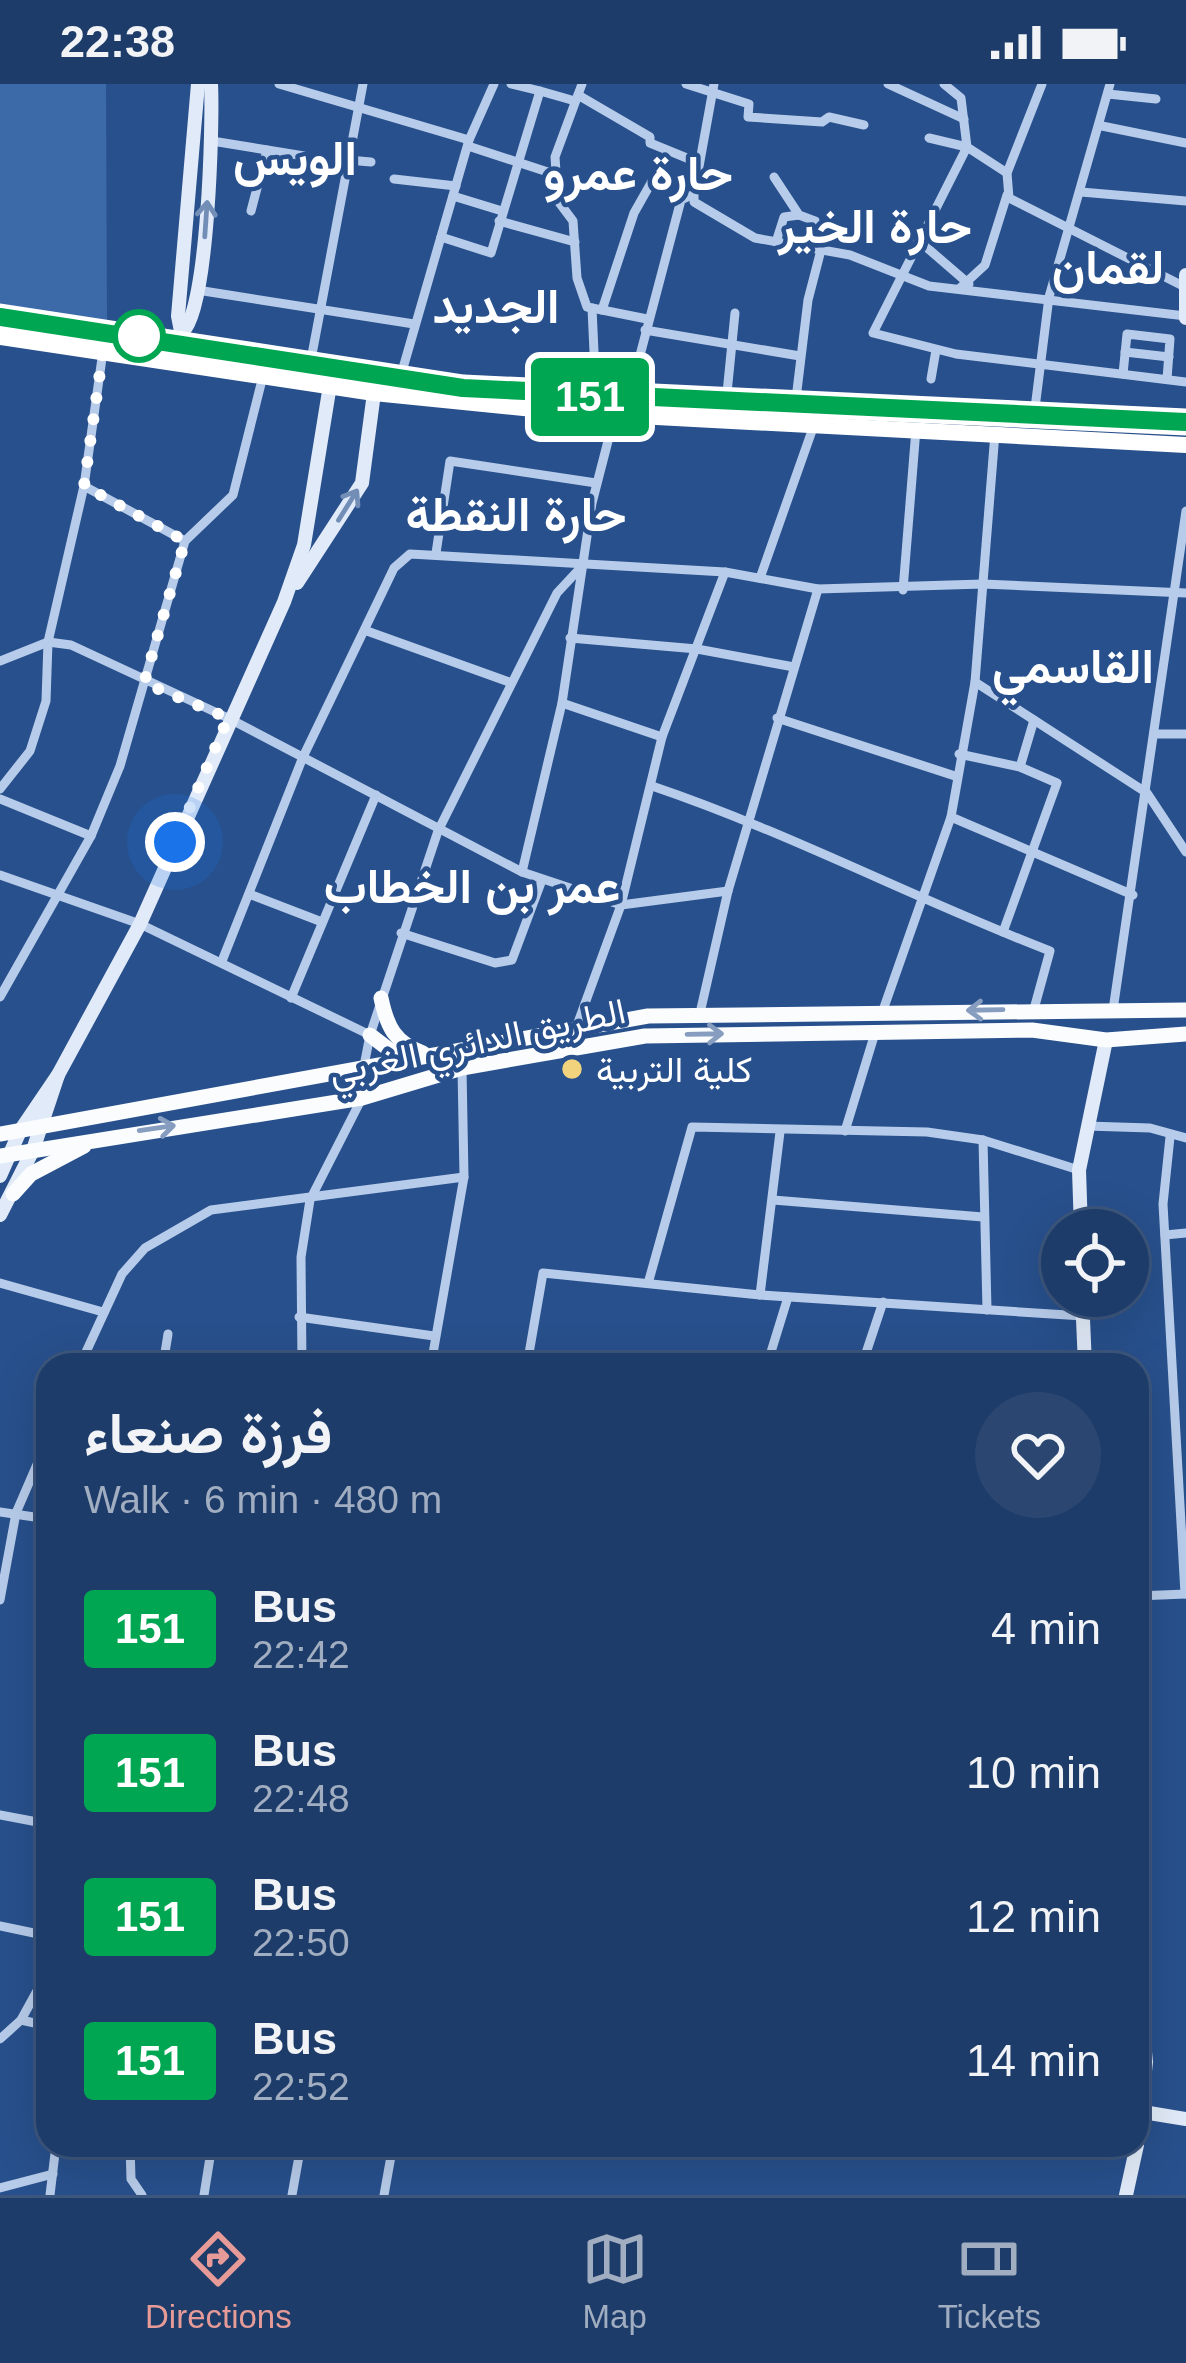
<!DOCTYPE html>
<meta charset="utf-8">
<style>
body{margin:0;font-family:Arial,Vazirmatn,sans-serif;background:#2b4771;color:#f1f3f6;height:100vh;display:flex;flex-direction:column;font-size:45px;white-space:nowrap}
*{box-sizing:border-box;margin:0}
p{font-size:39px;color:#a1adc0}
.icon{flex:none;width:66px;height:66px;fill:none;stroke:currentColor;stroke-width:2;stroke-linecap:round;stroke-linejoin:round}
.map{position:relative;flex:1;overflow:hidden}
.panel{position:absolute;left:36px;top:1269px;width:1113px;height:804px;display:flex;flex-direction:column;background:#1e3c69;border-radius:36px;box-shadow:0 12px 48px #0002,0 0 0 3px #3c567d}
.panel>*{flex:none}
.badge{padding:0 24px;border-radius:9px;font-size:42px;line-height:78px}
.fabs{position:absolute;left:1041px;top:1125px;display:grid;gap:24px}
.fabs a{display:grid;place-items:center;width:108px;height:108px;border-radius:50%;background:#1e3c69;box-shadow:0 12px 48px #0002,0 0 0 3px #3c567d;font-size:60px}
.you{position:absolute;width:60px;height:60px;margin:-30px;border:9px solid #fff;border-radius:50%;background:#1a73e8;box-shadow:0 0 0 18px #1a73e833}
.map>.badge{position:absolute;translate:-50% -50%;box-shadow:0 0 0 6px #fff}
.round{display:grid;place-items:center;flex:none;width:126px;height:126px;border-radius:63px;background:#2b4771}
.overview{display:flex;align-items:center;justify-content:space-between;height:204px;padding:0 48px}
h1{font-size:57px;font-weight:700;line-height:90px}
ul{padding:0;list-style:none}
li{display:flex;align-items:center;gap:36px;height:144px;padding:0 48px}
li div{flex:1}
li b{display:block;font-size:45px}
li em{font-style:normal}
li .badge{min-width:132px;font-weight:700;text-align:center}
.status{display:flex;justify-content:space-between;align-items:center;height:84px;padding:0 60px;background:#1e3c69;direction:ltr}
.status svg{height:33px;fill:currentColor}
.tabs{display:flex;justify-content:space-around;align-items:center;height:168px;border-top:3px solid #3c567d;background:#1e3c69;font-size:33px;color:#a1adc0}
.tabs a{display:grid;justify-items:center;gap:6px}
.tabs .selected{color:#e69b98}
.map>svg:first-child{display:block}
.green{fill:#3c6aa8}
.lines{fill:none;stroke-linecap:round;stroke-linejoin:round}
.street{stroke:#b7ccea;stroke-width:9}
.secondary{stroke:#e1eaf8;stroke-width:14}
.primary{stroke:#fafcfe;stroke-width:15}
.highway{stroke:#fff;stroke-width:16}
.oneway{stroke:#728eb7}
.oneway2{stroke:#869dbf}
.line-casing{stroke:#fff;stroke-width:27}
.line{stroke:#00a651;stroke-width:18}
.walk{stroke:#fff;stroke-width:12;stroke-dasharray:0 21.6}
.stop-dot{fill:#fff;stroke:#00a651;stroke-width:6}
.poi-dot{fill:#f2d37d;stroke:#28508c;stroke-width:4.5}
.labels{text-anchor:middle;stroke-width:9;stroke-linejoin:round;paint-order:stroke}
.street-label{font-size:36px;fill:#fff;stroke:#28508c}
.poi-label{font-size:36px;fill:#fff;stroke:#28508c;text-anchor:start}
.district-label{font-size:48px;font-weight:bold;fill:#fff;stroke:#28508c}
</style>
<div class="status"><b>22:38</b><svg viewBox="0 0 49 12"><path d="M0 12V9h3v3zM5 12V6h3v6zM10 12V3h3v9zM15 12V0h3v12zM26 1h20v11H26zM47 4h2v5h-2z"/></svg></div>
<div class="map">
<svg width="1186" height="2111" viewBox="0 0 1186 2111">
<rect width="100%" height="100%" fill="#28508c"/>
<path class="green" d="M0,0H106L107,241L0,221Z"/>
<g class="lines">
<g class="street">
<path d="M279,0L469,56"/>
<path d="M511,0L540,7"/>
<path d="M582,0L555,73L558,117L573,137L577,194L587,223L647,235"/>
<path d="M686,0L749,20L748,33L822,38L829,33L864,41"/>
<path d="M888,0L964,35"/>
<path d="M944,0L961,14L967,63L1007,89"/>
<path d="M1042,0L1007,89L1009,114L1185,203"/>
<path d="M1108,10L1156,15"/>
<path d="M578,11L650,53V59L699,79"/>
<path d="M1102,42L1186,59"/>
<path d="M929,54L967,63L873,249L956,270L1186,298"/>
<path d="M212,57L304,72"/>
<path d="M468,62L557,91"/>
<path d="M348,76L371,78"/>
<path d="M774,93L799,131L815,137L808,164"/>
<path d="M394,95L456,102"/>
<path d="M1081,108L1186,117"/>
<path d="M694,110V118L755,154L850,171L929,202L1186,232"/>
<path d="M453,112L502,127"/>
<path d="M251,127L267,66"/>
<path d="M499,137L575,158"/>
<path d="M441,153L491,169L540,7L575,17"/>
<path d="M918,156L969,200"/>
<path d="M776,158L784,133L799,131"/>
<path d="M960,204L985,181L1007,111"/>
<path d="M197,206L414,240"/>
<path d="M592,224L596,312"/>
<path d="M602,226L634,129L668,69"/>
<path d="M645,246L800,272"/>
<path d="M1125,268L1169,273"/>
<path d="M1123,290L1127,250L1170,255L1167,295"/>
<path d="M401,291L469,56L494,0"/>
<path d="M931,295L936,266"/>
<path d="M307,297L363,0"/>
<path d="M629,313L681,116L694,110L714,0"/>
<path d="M726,319L735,229"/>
<path d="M795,323L808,216L821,166"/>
<path d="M1034,332L1049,213L1110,0"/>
<path d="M84,402L185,457"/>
<path d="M436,469L450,377L596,399"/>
<path d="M760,494L814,341"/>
<path d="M903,506L916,345"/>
<path d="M367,547L509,598"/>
<path d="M570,554L697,565L794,583"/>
<path d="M0,577L48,558L71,561L228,634L522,788L621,821L728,807"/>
<path d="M975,598L1147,709L1186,768"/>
<path d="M562,619L662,653"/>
<path d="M777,634L955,692"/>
<path d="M1157,650H1186"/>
<path d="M959,670L1020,683L1057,699L1003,848"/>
<path d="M1020,683L1034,636"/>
<path d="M652,702C788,748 915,815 1050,867L1034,925"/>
<path d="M0,705L30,667L46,617L48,558L84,402L103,267"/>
<path d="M0,715L91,752"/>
<path d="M951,733L1133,811"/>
<path d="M522,788L562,619L592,419L615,330"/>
<path d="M0,791L140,840L370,951L364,982"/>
<path d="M249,810L322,838"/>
<path d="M401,849L495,879L512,876L542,796"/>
<path d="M222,877L303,673L394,484L410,470L725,488L818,505L983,500L1186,509"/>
<path d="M0,913L91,752L120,682L185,457L233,411L263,292"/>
<path d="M291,914L376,711"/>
<path d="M1113,926L1186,427"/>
<path d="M700,929L728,807L818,505"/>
<path d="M882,929L951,733L975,598L995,349"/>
<path d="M576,944L621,821L662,653L725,488"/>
<path d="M370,951L438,747L557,509L584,480"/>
<path d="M1087,1042L1150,1044L1186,1054"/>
<path d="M845,1047L875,949"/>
<path d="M1170,1053L1163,1120L1185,1510"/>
<path d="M983,1056L987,1226"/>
<path d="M773,1116L983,1133"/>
<path d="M1165,1151L1186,1149"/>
<path d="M649,1196L692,1043L927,1048L983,1056L1079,1086"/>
<path d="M0,1199L103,1228"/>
<path d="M760,1211L780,1048"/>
<path d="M299,1233L434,1252"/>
<path d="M528,1270L612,1281"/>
<path d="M80,1281L122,1190L145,1164L211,1126L464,1093"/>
<path d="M163,1281L168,1250"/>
<path d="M302,1281L301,1173L310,1116L362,1014"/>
<path d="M431,1281L464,1093L462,984"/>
<path d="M527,1281L543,1189L760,1211L1083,1232"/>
<path d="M767,1281L788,1213"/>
<path d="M862,1281L883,1218"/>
<path d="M0,1428L48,1435"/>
<path d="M1137,1512L1186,1510"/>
<path d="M0,1516L16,1429L48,1355"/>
<path d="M0,1731L48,1740"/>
<path d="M0,1842L48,1852"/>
<path d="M21,1936L48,1942"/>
<path d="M0,1955L21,1936L48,1887"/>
<path d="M130,2061L131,2095L142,2111"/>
<path d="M0,2104L53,2090"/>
<path d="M50,2111L56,2061"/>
<path d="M204,2111L212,2061"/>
<path d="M292,2111L301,2061"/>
<path d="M384,2111L393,2061"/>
</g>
<g class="secondary">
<path d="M1186,191V234"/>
<path d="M183,247C208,226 213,39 211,0"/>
<path d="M183,258L178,232L198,0"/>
<path d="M297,499L362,399L374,309"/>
<path d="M0,1092L20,1047L58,991L140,840L284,518L304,461L330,301"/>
<path d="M0,1131L33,1066L58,991"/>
<path d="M1081,1146L1079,1086L1106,956"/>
<path d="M1082,1212L1085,1281"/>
<path d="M1137,1887L1146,1978L1137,2059"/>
<path d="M1143,2028L1186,2035"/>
<path d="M1126,2111L1137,2061"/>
</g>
<g class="primary">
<path d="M381,914C387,943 395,959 423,969"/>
<path d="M370,951L391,967L411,969"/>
<path d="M0,1050L648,932L1186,926"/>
<path d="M0,1072L362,1014L462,984L645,952L1032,946L1106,956L1186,950"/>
<path d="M13,1110L31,1090L84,1062"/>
</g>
<g class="highway">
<path d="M0,233L463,304L1186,338"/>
<path d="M0,253L374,309L563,328L1186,361"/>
</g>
</g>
<defs><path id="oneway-shaft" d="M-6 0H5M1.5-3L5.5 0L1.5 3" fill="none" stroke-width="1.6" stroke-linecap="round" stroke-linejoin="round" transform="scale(3)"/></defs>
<g class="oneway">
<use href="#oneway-shaft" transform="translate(206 135) rotate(-86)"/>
<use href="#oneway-shaft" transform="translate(348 421) rotate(-58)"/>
</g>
<g class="oneway2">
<use href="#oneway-shaft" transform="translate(985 926) rotate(179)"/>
<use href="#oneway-shaft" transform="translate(705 950) rotate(-1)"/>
<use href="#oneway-shaft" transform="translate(157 1044) rotate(-8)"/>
</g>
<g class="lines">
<defs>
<path id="line" d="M0,233L463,304L1186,338"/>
</defs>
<use href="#line" class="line-casing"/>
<use href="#line" class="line"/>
<path class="walk" d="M139,252L103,267L84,402L185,457L144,599L228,634L175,758"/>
</g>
<circle class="stop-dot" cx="139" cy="252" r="24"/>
<circle class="poi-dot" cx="572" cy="985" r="12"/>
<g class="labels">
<g class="street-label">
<text transform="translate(477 957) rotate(-12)" y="13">الطريق الدائري الغربي</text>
</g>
<g class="poi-label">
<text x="596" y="998">كلية التربية</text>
</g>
<g class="district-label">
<text x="295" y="91">الويس</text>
<text x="638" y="106">حارة عمرو</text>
<text x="875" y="159">حارة الخير</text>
<text x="1108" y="200">لقمان</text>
<text x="496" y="239">الجديد</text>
<text x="516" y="447">حارة النقطة</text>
<text x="1073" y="599">القاسمي</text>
<text x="472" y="819">عمر بن الخطاب</text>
</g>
</g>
</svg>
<div class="fabs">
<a><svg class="icon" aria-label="locate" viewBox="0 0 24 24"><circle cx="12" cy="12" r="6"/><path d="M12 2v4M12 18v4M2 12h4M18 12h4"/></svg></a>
</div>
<div class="you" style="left:175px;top:758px"></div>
<b class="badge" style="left:590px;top:313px;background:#00a651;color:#fff">151</b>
<section class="panel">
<div class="overview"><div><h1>فرزة صنعاء</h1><p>Walk · 6 min · 480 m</p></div><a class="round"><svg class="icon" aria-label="heart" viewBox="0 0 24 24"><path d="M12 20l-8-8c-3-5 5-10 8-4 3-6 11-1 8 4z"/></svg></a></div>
<ul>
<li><span class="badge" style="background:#00a651;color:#fff">151</span><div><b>Bus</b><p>22:42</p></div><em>4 min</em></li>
<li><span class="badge" style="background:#00a651;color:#fff">151</span><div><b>Bus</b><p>22:48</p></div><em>10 min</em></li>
<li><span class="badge" style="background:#00a651;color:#fff">151</span><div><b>Bus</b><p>22:50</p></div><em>12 min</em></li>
<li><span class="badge" style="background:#00a651;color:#fff">151</span><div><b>Bus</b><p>22:52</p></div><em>14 min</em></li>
</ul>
</section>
</div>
<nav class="tabs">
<a class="selected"><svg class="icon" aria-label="directions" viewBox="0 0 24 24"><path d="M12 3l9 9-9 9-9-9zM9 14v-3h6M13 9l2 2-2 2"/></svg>Directions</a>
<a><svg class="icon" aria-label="map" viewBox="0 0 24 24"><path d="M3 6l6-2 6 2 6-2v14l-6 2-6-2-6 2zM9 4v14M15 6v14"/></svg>Map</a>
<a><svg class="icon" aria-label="tickets" viewBox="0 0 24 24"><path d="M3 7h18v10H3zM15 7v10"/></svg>Tickets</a>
</nav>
